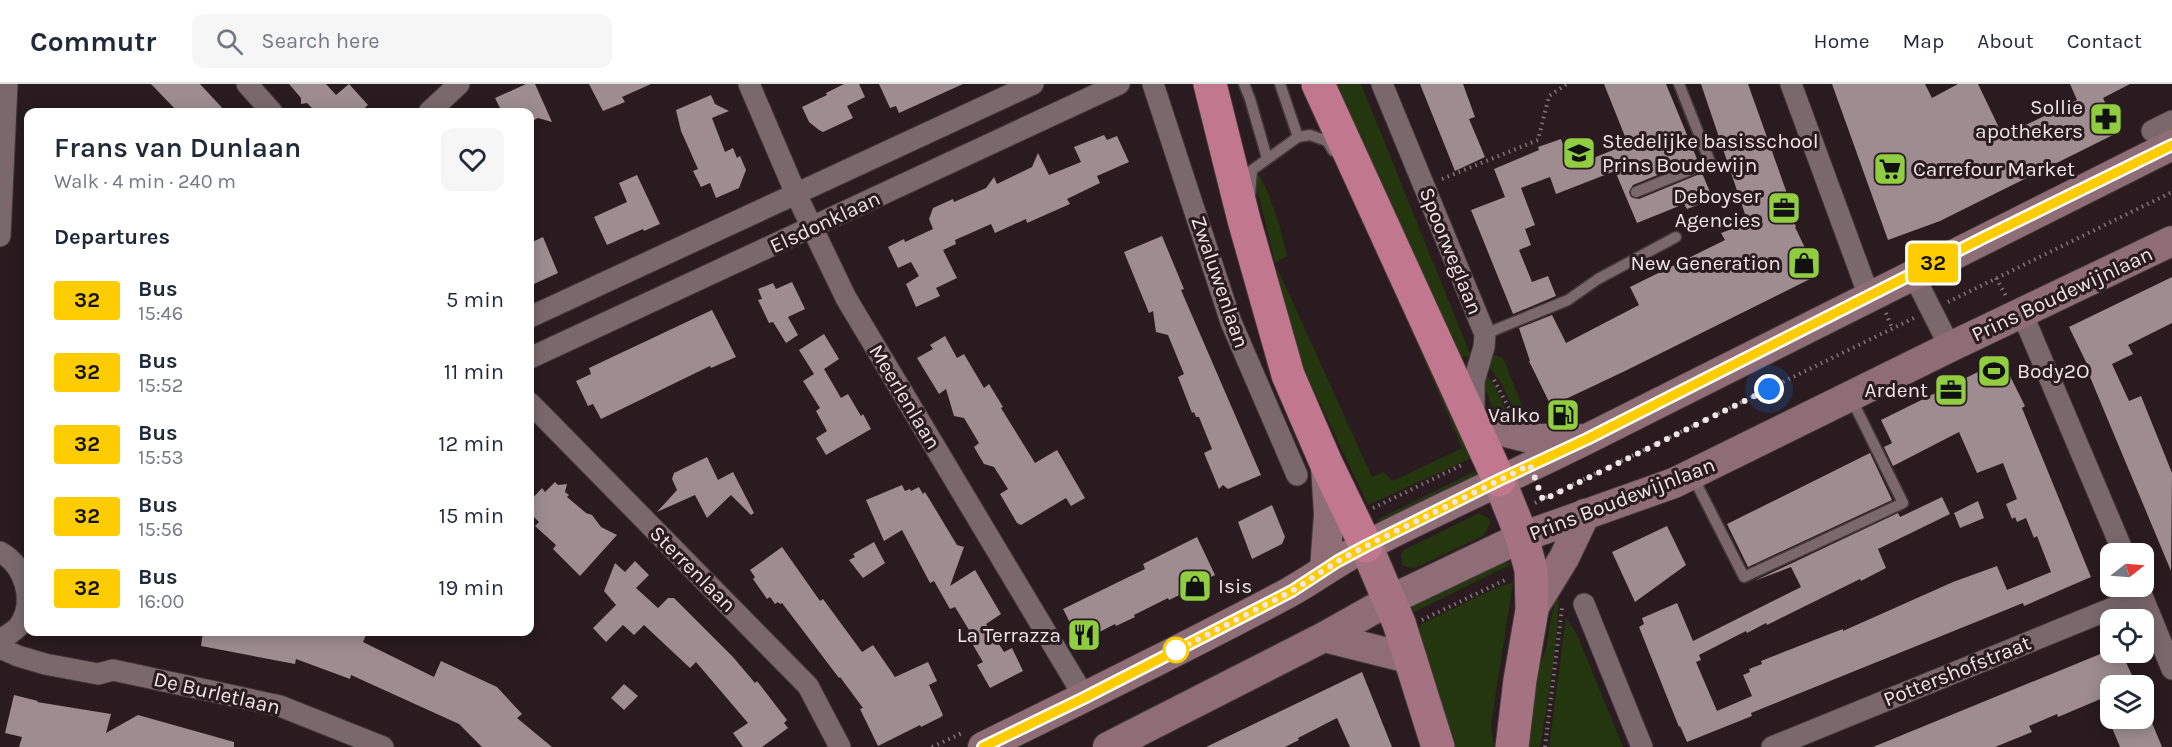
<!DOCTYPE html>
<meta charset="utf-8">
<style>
body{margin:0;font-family:Karla,sans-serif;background:#f6f6f7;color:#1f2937;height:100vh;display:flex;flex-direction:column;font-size:22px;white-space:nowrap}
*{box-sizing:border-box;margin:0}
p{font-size:20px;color:#747a83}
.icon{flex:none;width:33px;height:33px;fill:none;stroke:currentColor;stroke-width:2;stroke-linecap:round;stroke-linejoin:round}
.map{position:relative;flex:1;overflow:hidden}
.drawer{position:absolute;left:24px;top:24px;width:510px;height:528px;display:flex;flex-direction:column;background:#fff;border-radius:12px;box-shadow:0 3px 15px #0003}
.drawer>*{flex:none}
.badge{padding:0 12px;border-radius:4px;font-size:21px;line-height:39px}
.needle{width:39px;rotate:73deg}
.controls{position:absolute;left:2100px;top:459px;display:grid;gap:12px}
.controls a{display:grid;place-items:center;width:54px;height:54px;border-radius:12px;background:#fff;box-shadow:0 3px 15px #0003;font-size:30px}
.you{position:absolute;width:30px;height:30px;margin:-15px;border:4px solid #fff;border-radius:50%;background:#1a73e8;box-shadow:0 0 0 9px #1a73e833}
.map>.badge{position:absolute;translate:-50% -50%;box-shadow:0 0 0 3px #fff}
h2{padding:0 30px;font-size:22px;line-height:54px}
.round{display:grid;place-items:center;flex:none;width:63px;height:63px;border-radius:12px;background:#f6f6f7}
.headline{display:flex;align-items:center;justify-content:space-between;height:102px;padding:0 30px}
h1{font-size:28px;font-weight:600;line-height:45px}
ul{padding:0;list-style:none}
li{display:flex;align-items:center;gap:18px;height:72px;padding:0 30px}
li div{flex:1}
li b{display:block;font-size:22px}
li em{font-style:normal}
li .badge{min-width:66px;font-weight:700;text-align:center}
header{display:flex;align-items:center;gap:36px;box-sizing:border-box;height:84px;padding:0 30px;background:#fff;border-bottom:2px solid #e0e1e3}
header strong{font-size:28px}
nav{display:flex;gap:33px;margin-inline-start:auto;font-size:21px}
.search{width:420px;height:54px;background:#f6f6f7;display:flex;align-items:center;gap:15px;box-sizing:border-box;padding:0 21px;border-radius:12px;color:#747a83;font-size:22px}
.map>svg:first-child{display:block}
.green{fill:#23360d}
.building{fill:#9e8c91}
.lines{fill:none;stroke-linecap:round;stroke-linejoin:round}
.lane-casing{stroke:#42373a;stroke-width:13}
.street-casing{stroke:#42373a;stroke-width:23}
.secondary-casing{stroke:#42373a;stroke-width:32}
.primary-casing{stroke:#42373a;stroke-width:35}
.highway-casing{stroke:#42373a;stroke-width:35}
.path{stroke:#84777b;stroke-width:4;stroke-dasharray:1.5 4.5;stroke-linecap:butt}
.lane{stroke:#7a686d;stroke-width:10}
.street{stroke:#7a686d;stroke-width:21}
.secondary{stroke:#8f6d77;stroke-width:30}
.primary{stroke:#a57281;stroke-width:33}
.highway{stroke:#c1788e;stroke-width:33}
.line-casing{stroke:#fff;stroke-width:14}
.line{stroke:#fc0;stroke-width:9}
.walk{stroke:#f0e6e8;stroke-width:6;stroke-dasharray:0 10.8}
.stop-dot{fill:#fff;stroke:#fc0;stroke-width:3}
.labels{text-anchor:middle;stroke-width:6;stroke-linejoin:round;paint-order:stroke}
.poi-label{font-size:21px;fill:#f0e6e8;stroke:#291b1f;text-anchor:end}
.street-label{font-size:21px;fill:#f0e6e8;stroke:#291b1f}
</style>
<header>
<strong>Commutr</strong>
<div class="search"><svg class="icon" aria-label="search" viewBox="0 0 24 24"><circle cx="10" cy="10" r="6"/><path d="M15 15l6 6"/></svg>Search here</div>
<nav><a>Home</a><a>Map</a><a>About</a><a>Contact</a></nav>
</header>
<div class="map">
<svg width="2172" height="663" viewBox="0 0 2172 663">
<rect width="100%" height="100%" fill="#291b1f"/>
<g class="green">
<path d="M1334,0H1361L1471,272L1463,273L1456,272Z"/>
<path d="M1256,91L1260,92C1273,117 1281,144 1287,172L1275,179L1372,393L1383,388L1393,397L1462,364L1412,247L1430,270L1476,372L1368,421L1286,247L1287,227L1255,97Z"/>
<path d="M1495,271L1503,274L1523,324L1515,328L1501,299L1486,279L1490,272Z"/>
<path d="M1484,287L1497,306L1509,333H1502L1495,330L1482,297Z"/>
<path d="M1481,384L1479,394L1384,439L1376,436Z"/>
<path d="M1479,429L1490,435V440L1483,452L1415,484L1406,483L1402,480L1401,471L1404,466Z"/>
<path d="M1501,477L1512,480L1410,530L1409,522Z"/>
<path d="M1513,499L1491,640L1494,663H1453L1417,549L1421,540L1500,502Z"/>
<path d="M1559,506C1558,559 1549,611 1540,663H1524L1533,599L1546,565L1551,532Z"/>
<path d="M1566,533L1578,553L1623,663H1549Z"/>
</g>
<g class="building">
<path d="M151,0H200L226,28H178Z"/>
<path d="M289,0H326L336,11L349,0L368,21L360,28H316L307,19L301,20V14Z"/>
<path d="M526,0H535L552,38L538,34L530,38V28H502L495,14Z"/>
<path d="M589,0H651L622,13L625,18L603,27Z"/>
<path d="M844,0H859L865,13L847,22L853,34L823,48L819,46L809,38L802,23L827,11L826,9Z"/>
<path d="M879,0H963L899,29L896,22L890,24Z"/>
<path d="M1420,0H1463L1475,33L1469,35L1485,73L1455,87Z"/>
<path d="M1604,0H1666L1697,75L1633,101L1629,108L1631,113L1639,115L1702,89L1713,115L1687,125L1684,120L1637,139L1615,87L1556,110L1550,93L1521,104L1535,141L1525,145L1531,161L1519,166L1532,198L1548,192L1556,212L1513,230L1471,126L1505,113L1494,85L1539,66L1538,63L1561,55L1571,83L1628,60Z"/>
<path d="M1701,0H1748L1789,115L1786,116L1796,143H1795L1818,191L1625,287L1551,322L1529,277H1530L1519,244L1552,231L1566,259L1639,221L1630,203L1725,156L1721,149L1748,139Z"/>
<path d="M1832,0H1925L1932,14L1958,0H1978L2003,52L2077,16L2070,0H2130L2103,14L2119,48L1940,137L1888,156Z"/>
<path d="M711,11L715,20L729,27L712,34L725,68L733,64L737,74L740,72L746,86L739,104L716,114L710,99L701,103L693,87L698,85L681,47L676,26Z"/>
<path d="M1104,51L1107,56L1117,52L1129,78L1097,92L1100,99L1067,115L1070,120L1027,139L1026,135L995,149L991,140L955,156L956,160L943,166L957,194L936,204L940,212L916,223L906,200L919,192L911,178L898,184L888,163L904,155L905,158L933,145L929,135L933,124L953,115L954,118L986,104L994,93L997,100L1032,83L1038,69L1049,91L1081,78L1074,63Z"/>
<path d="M637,91L660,140L644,147L643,145L607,161L594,133L627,118L619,99Z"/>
<path d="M1162,152L1184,205L1181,206L1261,391L1228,405L1223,401L1219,405L1204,369L1212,365L1199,333H1196L1194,328L1192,329L1178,293L1184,290L1168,251L1156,248L1153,227L1149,229L1124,168Z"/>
<path d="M543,153L558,189L534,200L533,188L530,181V159Z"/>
<path d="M2172,193V239L2128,261L2133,270L2112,280L2129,317L2141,312L2172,389L2171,487L2085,281L2087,280L2069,243Z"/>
<path d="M792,198L805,225L788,233L798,251L786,259L773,238L769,239L758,216L762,215L758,205L773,199L776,205Z"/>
<path d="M712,226L736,273L711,284L710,282L601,335L593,320L588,322L576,297L591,290L589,284Z"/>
<path d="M824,250L839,275L824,285L841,314L848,310L861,332L863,330L871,345L826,371L816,354L827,347L816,327L820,324L803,297L814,290L799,266Z"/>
<path d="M945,252L957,274L964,270L984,304L989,300L1003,323L1001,324L1035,379L1057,366L1085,414L1071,422L1066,414L1021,441L1017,439L1000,410L1008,405L994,383L984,380L974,363L979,359L964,334L954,332L946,305L939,310L917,274L933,265L930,261Z"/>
<path d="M2002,276L2025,322L2022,324L2091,493L2024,522L2023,519L1751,629L1752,632L1687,658L1680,642L1679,643L1639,543L1644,540L1642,534L1677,519L1693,557L1801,503L1791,483L1754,497L1898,429L1900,433L1942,413L1950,430L1878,465L1886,484L1861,497L1860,495L1767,541L1766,539L1747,549L1746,547L1699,571L1701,576L1696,578L1717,627L1752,612L1743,591L1750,588L1749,585L1762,580L1761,577L1827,551L1843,545V547L1953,498L1997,482L2007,506L2051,488L2037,452L2034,454L2026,434L2017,438L2015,433L2012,435L2006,420L2017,415L2003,379L1977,389L1959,348L1893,382L1884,363L1892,359L1881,336Z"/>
<path d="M1870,369L1892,416L1748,483L1727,440Z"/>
<path d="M707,373L718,396L733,388L754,429L751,431L731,411L707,434L695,411L657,428L677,406L672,395L674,389Z"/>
<path d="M555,398L558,401L567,400L565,408L569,411L567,413L586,429L592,431L601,443L617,451L580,492L553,465L556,461L535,442L539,438L530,429V417L542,404L545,408Z"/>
<path d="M902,401L905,407L910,405L911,407L919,403L923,410L925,408L957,461L964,463L950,502L975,486L1001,530L986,540L1004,568L1012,564L1023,587L990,604L977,581L983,578L973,561L976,560L971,552L972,551L955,523L950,525L934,497L930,499L902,446L884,457L866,416Z"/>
<path d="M1978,417L1984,434L1960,444L1954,429Z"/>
<path d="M1272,421L1285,453L1282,460L1252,475L1238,438Z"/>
<path d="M1667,442L1686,481L1635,518L1612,468Z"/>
<path d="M1197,453L1215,491L1187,505L1188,507L1169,516L1168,514L1134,531L1135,533L1116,542L1115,540L1080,558L1063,525L1145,485L1143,480Z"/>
<path d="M874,458L885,479L863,494L849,476L855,473L853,470Z"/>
<path d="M782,463L820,517L823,515L862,568L873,561L895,593L928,578L937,597L929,601L943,631L941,633L921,643L920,641L878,662L860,625L863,624L840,593L839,594L782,519L780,520L778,518L775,520L770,513L767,515L753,495L755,493L750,486Z"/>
<path d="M635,477L649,491L636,504L658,524L668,514H674L733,573L755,599L757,597L787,636L784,639L788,644L762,663H743L733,649L748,639L696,578L690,584L644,541L634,551L623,541L606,558L593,544L616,521L604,507L615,479L625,488Z"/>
<path d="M203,548H356L366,551L363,558L434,593L441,577L497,603L522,630L517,634L552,663H482L459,640L351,591L350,595L296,575L295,580L201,562Z"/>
<path d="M2110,566V576L2122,570L2137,602H2110V611L2058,633L2057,630L2029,642L2032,648L1995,663H1873Z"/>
<path d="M1362,588L1392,663H1350L1337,634L1298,654L1299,656L1285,663H1206Z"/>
<path d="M624,600L638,612L624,626L611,614Z"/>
<path d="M14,611L38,617L37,618L111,630L106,649L138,631L234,658V663H19L22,653L5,649Z"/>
<path d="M2108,634H2150L2162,663H2120Z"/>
</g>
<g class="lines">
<defs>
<g id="lane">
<path d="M1244,0L1250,15L1267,74"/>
<path d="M1280,0L1298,53"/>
<path d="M1636,108L1710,78L1679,0"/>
<path d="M1250,111L1252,86L1298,53L1310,51L1327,57L1333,67"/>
<path d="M1485,250L1568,216L1598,195L1676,153"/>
<path d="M1692,391L1744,493L1903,419L1851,314"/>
</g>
<g id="street">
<path d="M247,0L272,28"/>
<path d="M749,0L796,110L846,214L1085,614"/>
<path d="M1153,0L1231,238L1297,391"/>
<path d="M1382,0L1485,250L1484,263L1474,297V329"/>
<path d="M1791,0L1869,212"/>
<path d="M429,28L459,0"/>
<path d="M2152,47L2172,37"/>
<path d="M0,152L7,0"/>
<path d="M1913,190L1950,263"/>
<path d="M2022,229L2124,470"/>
<path d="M530,233L1033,0"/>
<path d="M530,274L1119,0"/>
<path d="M530,319L808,602L840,663"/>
<path d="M0,468C25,481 36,518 19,542C15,547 6,552 0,556"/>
<path d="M2138,502L2172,585"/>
<path d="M1584,520L1642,663"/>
<path d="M0,564L18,572L45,580L98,590L113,586L280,622L383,663"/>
<path d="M1772,663L2142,512"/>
</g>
<g id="secondary">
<path d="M1474,340L1534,355H1578"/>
<path d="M1325,485L1329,430L1326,382"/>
<path d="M1532,526L1564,474L1585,430"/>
<path d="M1324,553L1412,575"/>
<path d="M983,663C1085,613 1187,563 1288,509C1315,494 1340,475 1368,461C1442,423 1517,390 1591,353C1785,256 1978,157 2172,61"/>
<path d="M1108,663L1324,553L1390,516L1522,453L1674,399L1950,263L2172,157"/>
</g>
<g id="primary">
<path d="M1499,396L1522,453L1531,486L1532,526L1520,596L1512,663"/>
<path d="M1366,462L1399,539L1438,663"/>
</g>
<g id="highway">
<path d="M1210,0L1244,136L1288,291L1326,379L1366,462"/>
<path d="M1318,0L1499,396"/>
</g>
</defs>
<use href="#lane" class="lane-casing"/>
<use href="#street" class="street-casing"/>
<use href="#secondary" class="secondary-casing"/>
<use href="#primary" class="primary-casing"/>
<use href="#highway" class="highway-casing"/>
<g class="path">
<path d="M1442,95L1538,56L1549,12L1567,0"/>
<path d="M1996,194L2006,212"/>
<path d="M1948,218L2172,108"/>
<path d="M1886,229L1892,244"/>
<path d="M1494,296L1509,324"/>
<path d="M1535,419L1914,234"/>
<path d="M1373,424L1464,380"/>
<path d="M1422,536L1507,495"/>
<path d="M932,663L962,649"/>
<path d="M1545,663L1562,524"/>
</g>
<use href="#lane" class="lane"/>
<use href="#street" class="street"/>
<use href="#secondary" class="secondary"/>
<use href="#primary" class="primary"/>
<use href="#highway" class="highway"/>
</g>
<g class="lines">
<defs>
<path id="line" d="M983,663L1084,614L1292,507L1338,477L1366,462L1499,396L1587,355L1985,153L2172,61"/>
</defs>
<use href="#line" class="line-casing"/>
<use href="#line" class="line"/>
<path class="walk" d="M1176,566L1168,571L1292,507L1338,477L1366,462L1530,381L1543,416L1769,305"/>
</g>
<defs>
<symbol id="pharmacy-square" viewBox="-11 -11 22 22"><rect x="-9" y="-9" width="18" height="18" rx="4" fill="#90cd41" stroke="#291b1f"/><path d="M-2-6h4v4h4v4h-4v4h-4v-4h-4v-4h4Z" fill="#111"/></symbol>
<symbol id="school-square" viewBox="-11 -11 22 22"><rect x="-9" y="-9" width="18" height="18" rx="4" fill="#90cd41" stroke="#291b1f"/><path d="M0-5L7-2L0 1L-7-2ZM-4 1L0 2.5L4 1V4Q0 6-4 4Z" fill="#111"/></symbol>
<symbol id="supermarket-square" viewBox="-11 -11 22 22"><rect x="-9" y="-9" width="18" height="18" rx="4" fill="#90cd41" stroke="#291b1f"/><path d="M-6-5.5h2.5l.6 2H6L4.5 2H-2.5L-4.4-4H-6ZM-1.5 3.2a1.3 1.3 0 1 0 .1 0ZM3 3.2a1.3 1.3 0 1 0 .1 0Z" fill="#111"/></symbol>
<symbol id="office-square" viewBox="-11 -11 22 22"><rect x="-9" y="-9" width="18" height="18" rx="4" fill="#90cd41" stroke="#291b1f"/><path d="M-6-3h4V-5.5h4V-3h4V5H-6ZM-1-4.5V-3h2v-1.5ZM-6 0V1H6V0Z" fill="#111"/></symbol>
<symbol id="shop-square" viewBox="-11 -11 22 22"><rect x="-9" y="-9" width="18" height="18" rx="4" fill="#90cd41" stroke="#291b1f"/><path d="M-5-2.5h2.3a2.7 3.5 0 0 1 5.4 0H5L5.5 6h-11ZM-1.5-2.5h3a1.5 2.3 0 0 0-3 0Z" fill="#111"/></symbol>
<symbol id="stadium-square" viewBox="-11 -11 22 22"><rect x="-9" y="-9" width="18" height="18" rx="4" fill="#90cd41" stroke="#291b1f"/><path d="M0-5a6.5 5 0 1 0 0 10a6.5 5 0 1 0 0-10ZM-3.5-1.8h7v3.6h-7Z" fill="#111"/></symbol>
<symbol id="fuel-square" viewBox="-11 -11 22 22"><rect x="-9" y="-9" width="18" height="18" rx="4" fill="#90cd41" stroke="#291b1f"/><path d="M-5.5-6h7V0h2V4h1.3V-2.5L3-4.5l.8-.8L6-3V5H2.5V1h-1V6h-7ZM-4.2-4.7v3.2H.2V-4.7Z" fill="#111"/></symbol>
<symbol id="restaurant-square" viewBox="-11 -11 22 22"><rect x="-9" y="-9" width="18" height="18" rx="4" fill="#90cd41" stroke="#291b1f"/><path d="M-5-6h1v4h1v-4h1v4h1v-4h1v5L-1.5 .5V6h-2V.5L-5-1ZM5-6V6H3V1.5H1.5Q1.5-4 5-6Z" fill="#111"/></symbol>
</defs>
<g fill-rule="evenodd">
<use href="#pharmacy-square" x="2087" y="16" width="38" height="38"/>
<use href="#school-square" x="1560" y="50" width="38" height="38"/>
<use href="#supermarket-square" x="1871" y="66" width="38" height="38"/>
<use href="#office-square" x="1765" y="105" width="38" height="38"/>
<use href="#shop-square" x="1785" y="160" width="38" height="38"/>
<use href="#stadium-square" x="1975" y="268" width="38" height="38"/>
<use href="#office-square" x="1932" y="287" width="38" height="38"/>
<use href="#fuel-square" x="1544" y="312" width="38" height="38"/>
<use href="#shop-square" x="1176" y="483" width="38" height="38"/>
<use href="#restaurant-square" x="1065" y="532" width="38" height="38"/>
</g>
<circle class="stop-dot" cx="1176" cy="566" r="12"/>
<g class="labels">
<g class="poi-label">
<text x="2083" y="30">Sollie<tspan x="2083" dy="24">apothekers</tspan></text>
<text x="1602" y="64" text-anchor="start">Stedelijke basisschool<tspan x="1602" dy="24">Prins Boudewijn</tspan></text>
<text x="1913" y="92" text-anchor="start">Carrefour Market</text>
<text x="1761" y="119">Deboyser<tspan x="1761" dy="24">Agencies</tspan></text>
<text x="1781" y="186">New Generation</text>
<text x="2017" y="294" text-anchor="start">Body2O</text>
<text x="1928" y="313">Ardent</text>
<text x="1540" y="338">Valko</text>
<text x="1218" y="509" text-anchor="start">Isis</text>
<text x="1061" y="558">La Terrazza</text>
</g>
<g class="street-label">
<text transform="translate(825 138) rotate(-25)" y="7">Elsdonklaan</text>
<text transform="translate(1451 167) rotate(68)" y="7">Spoorweglaan</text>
<text transform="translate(1220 198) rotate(71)" y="7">Zwaluwenlaan</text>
<text transform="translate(2062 210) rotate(-25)" y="7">Prins Boudewijnlaan</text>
<text transform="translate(905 313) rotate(59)" y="7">Meerlenlaan</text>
<text transform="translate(1622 415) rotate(-21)" y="7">Prins Boudewijnlaan</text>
<text transform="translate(693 485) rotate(45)" y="7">Sterrenlaan</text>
<text transform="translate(1957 587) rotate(-22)" y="7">Pottershofstraat</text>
<text transform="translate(217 609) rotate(13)" y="7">De Burletlaan</text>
</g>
</g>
</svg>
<div class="controls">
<a><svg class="needle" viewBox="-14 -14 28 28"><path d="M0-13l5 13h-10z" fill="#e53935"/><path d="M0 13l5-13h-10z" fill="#747a83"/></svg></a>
<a><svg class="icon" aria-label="locate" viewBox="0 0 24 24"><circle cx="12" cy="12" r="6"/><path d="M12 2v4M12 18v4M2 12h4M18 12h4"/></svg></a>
<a><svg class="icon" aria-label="layers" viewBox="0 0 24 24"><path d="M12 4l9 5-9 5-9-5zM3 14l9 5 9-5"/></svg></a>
</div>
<div class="you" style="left:1769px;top:305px"></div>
<b class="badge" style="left:1933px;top:179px;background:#fc0;color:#111">32</b>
<section class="drawer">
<div class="headline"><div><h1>Frans van Dunlaan</h1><p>Walk · 4 min · 240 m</p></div><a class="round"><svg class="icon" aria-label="heart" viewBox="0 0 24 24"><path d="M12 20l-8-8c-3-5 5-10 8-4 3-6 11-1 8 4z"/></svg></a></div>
<h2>Departures</h2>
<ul>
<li><span class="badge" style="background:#fc0;color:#111">32</span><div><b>Bus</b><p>15:46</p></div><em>5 min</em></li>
<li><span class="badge" style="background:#fc0;color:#111">32</span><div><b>Bus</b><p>15:52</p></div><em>11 min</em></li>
<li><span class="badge" style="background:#fc0;color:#111">32</span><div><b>Bus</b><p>15:53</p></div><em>12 min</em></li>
<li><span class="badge" style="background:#fc0;color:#111">32</span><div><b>Bus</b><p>15:56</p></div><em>15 min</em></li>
<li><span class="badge" style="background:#fc0;color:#111">32</span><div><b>Bus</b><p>16:00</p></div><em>19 min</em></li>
</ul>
</section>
</div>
